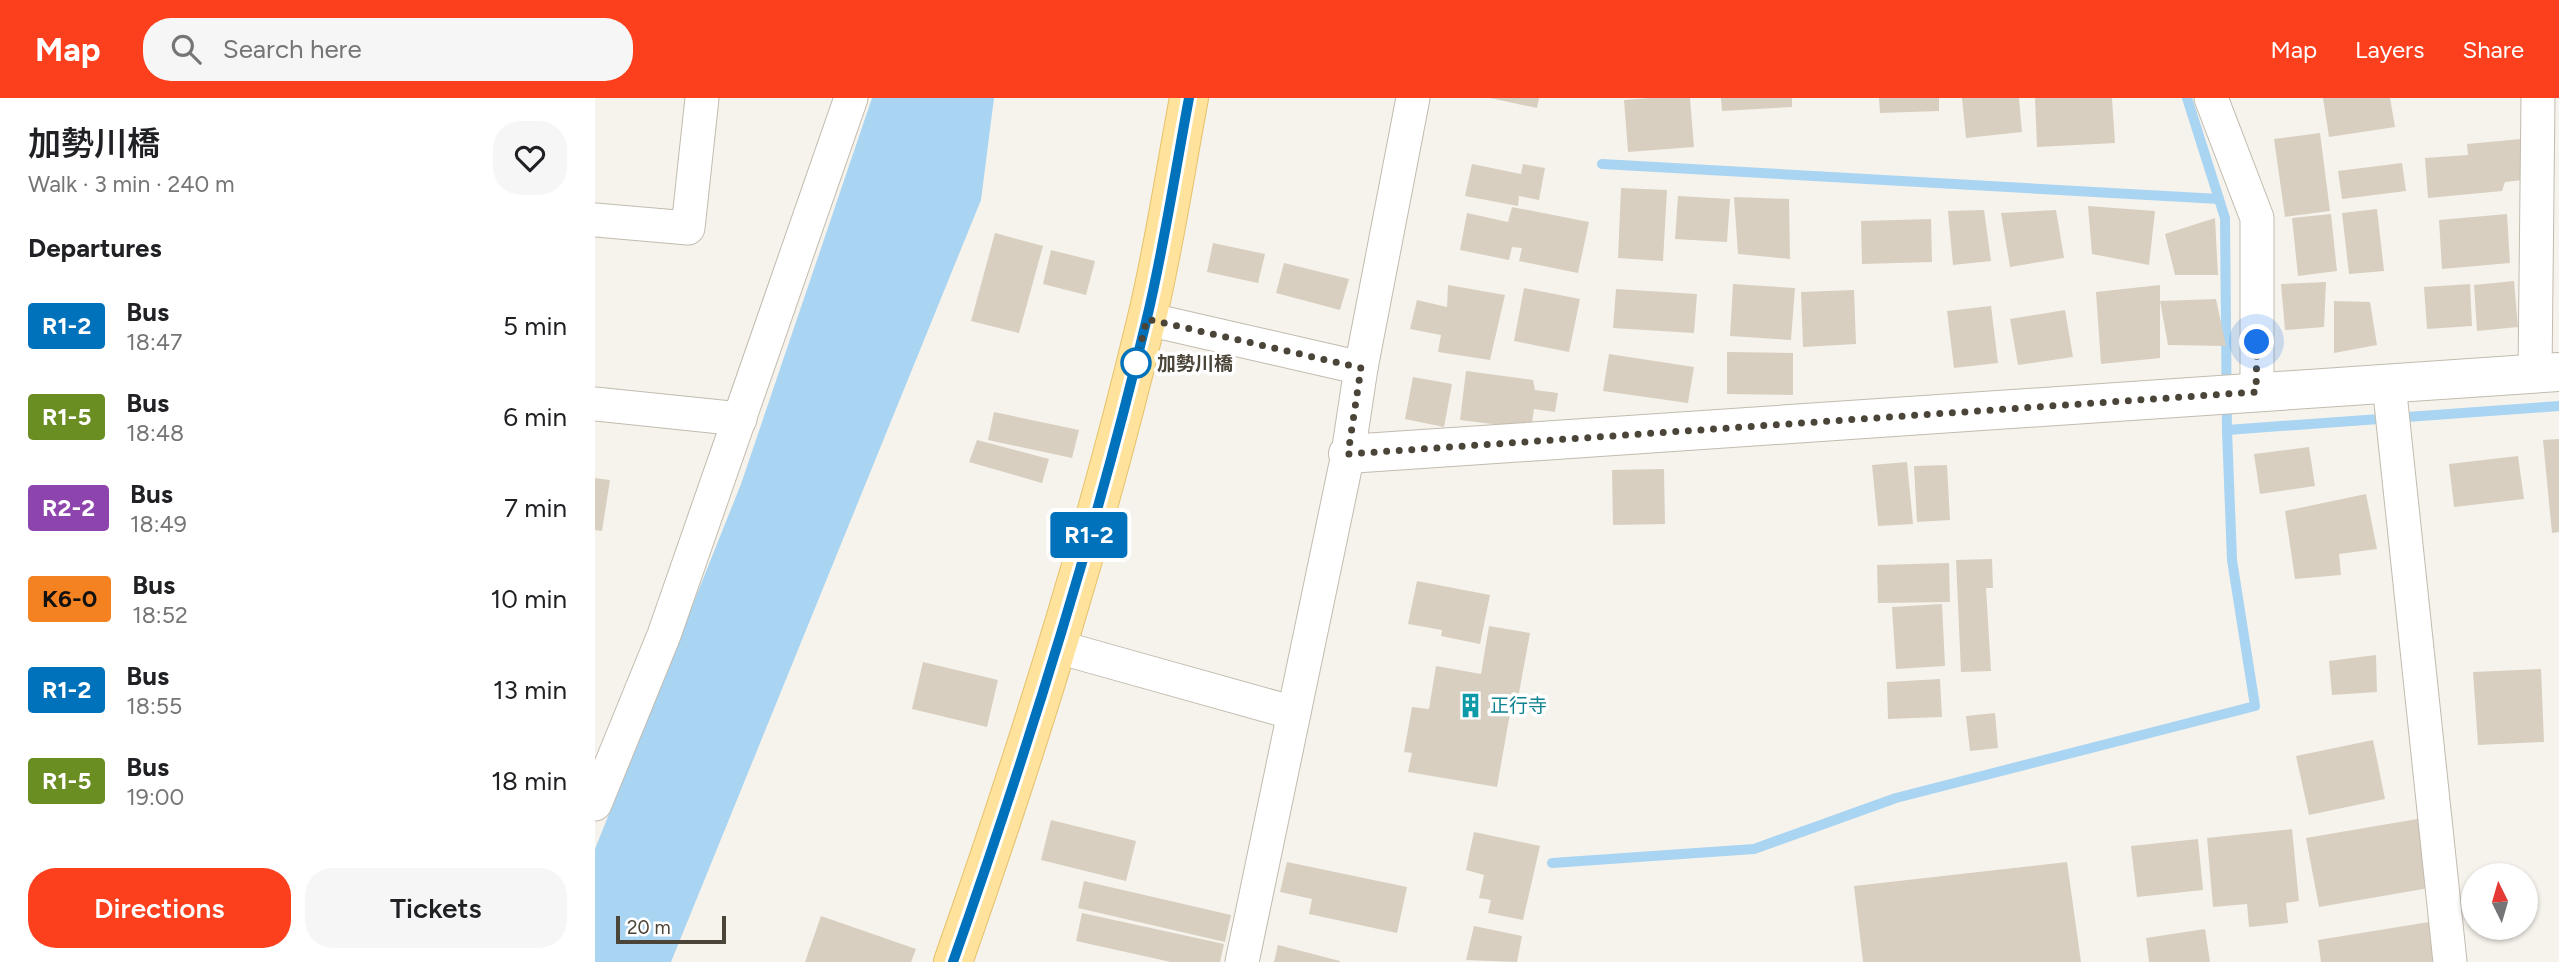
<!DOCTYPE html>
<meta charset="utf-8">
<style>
body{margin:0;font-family:Figtree,"Noto Sans JP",sans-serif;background:#f6f6f6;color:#202124;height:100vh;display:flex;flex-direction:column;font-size:26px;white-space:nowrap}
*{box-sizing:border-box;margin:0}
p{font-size:23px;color:#757577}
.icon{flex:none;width:38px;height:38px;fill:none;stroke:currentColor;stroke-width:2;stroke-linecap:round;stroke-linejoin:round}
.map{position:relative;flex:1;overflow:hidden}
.panel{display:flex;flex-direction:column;background:#fff;width:595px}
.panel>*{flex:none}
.badge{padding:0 14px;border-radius:5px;font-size:24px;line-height:46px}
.needle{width:46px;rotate:355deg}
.fabs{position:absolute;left:1866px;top:765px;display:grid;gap:14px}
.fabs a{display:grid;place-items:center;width:77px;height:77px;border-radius:50%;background:#fff;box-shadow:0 2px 5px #0004;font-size:35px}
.scale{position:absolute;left:21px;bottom:18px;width:110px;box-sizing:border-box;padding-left:7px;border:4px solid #4b4439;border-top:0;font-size:19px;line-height:24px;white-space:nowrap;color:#4b4439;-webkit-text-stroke:5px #fff;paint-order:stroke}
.you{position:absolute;width:35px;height:35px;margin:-18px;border:5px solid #fff;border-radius:50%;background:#1a73e8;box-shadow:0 0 0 10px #1a73e833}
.map>.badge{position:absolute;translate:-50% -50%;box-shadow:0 0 0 4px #fff}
h2{padding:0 28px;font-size:26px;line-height:63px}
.round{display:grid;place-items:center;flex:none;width:74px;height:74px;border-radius:28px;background:#f6f6f6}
.summary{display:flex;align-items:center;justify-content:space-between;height:119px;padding:0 28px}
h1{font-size:33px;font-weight:600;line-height:52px}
.primary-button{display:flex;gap:14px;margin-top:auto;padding:14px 28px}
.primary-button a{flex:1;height:80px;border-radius:28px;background:#fc3f1d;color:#fff;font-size:28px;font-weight:600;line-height:80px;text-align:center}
.primary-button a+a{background:#f6f6f6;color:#202124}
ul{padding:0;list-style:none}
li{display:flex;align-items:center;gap:21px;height:91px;padding:0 28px}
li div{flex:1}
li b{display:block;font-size:26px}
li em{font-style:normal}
li .badge{min-width:77px;font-weight:700;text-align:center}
header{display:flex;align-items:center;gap:42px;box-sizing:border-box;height:98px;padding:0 35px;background:#fc3f1d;color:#fff}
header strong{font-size:33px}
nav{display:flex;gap:38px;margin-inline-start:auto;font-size:24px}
.search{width:490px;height:63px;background:#f6f6f6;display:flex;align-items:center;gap:18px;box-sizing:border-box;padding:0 24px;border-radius:28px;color:#757577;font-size:26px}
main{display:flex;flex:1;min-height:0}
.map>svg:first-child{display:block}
.water{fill:#a9d4f2}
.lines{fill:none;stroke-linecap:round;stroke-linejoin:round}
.stream{stroke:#a9d4f2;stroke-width:10}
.building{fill:#d8cfc1}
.minor-casing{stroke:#c2bbae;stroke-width:35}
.tertiary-casing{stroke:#c2bbae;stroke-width:40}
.primary-casing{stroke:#e6c16a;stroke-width:40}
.minor{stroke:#fff;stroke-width:33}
.tertiary{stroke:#fff;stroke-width:38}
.primary{stroke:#ffe39c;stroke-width:38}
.line-casing{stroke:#fff;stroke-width:16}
.line{stroke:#0072bc;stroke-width:10}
.walk{stroke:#4b4439;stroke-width:7;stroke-dasharray:0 12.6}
.stop-dot{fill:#fff;stroke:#0072bc;stroke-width:3.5}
.labels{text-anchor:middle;stroke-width:7;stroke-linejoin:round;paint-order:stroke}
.stop-label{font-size:19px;font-weight:bold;fill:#4b4439;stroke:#fff;text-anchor:start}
.culture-label{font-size:19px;fill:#0d838f;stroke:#fff;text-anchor:start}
</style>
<header>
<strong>Map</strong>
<div class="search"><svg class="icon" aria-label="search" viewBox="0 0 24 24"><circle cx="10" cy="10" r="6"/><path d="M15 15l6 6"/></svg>Search here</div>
<nav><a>Map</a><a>Layers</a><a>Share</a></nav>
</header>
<main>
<section class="panel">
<div class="summary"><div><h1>加勢川橋</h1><p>Walk · 3 min · 240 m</p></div><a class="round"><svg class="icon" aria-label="heart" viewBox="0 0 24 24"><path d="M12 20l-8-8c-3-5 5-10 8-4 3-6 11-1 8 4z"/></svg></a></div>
<h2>Departures</h2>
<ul>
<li><span class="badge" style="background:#0072bc;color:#fff">R1-2</span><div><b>Bus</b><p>18:47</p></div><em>5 min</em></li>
<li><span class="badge" style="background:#6b8e23;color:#fff">R1-5</span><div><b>Bus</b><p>18:48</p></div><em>6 min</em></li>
<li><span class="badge" style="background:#8e44ad;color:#fff">R2-2</span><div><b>Bus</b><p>18:49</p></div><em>7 min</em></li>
<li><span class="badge" style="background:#f58220;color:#111">K6-0</span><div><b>Bus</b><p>18:52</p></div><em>10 min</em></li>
<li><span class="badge" style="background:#0072bc;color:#fff">R1-2</span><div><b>Bus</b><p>18:55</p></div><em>13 min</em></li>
<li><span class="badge" style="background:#6b8e23;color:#fff">R1-5</span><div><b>Bus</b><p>19:00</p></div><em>18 min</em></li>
</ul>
<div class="primary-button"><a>Directions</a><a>Tickets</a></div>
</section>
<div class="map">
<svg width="1964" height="864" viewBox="0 0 1964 864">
<rect width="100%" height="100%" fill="#f6f3ec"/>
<path class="water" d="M277,0H399L386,102L76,864H0V751L146,386Z"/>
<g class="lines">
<g class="stream">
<path d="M1592,0L1630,120L1632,337"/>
<path d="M1007,66L1624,101"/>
<path d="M957,765L1159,751L1301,700L1660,608L1637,462L1632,332L1964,308"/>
</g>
</g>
<g class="building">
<path d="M895,0H944L942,10Z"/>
<path d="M1056,0H1095L1099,49L1033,54L1029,2Z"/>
<path d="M1126,0H1197V9L1127,13Z"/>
<path d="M1284,0H1344V13L1285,15Z"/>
<path d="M1367,0H1424L1427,34L1371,40Z"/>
<path d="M1440,0H1517L1520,45L1442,49Z"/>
<path d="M1728,0H1795L1800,29L1734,39Z"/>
<path d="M1725,35L1735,113L1690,119L1679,41Z"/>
<path d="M1926,41L1929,82L1910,84L1907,93L1833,100L1830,60L1873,57L1872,46Z"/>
<path d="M1807,65L1811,93L1747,101L1743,73Z"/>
<path d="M877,66L926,76L928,66L950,70L944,102L924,98L923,108L870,98Z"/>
<path d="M1026,90L1072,92L1068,163L1023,160Z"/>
<path d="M1083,98L1135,101L1132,144L1080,141Z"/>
<path d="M1139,99L1194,101L1195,161L1143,156Z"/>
<path d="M1493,108L1560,113L1554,167L1497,156Z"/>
<path d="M917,109L994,124L983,175L924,163L927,150L917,149L914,162L865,152L872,115L913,124Z"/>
<path d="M1782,111L1789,173L1754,176L1747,115Z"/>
<path d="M1389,112L1396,163L1358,167L1353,113Z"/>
<path d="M1461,112L1469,160L1415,169L1406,115Z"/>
<path d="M1736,116L1742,173L1703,178L1697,120Z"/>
<path d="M1912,116L1915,165L1847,171L1844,122Z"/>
<path d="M1620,120L1623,177H1580L1570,136Z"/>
<path d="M1336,121L1337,164L1267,166L1266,123Z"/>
<path d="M400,135L448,148L424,235L376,223Z"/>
<path d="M618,145L670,156L663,185L612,174Z"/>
<path d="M456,152L500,163L491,197L448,186Z"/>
<path d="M689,165L754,181L745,212L681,195Z"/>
<path d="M1919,183L1923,229L1882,233L1879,187Z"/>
<path d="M1731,184L1729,229L1690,232L1686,186Z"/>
<path d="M1138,186L1200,190L1196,242L1135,238Z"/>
<path d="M1875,186L1877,228L1832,231L1829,189Z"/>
<path d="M853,187L910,197L895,262L843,254L846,237L815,231L822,202L852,209Z"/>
<path d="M1565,187V260L1506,266L1501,194Z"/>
<path d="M929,190L985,201L974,254L919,243Z"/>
<path d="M1021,191L1102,196L1099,235L1018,230Z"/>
<path d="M1259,192L1261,246L1208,249L1206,194Z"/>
<path d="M1621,201L1631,248L1573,247L1565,203Z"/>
<path d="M1739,203L1775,204L1782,247L1739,255Z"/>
<path d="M1396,208L1403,265L1359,270L1352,213Z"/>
<path d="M1470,212L1478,259L1423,267L1415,221Z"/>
<path d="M1132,254L1198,255V297L1132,296Z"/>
<path d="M1014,256L1099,269L1093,305L1008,293Z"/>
<path d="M871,273L938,282L940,292L963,295L960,314L939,311L936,331L865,322Z"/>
<path d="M818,279L857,286L849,329L810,321Z"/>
<path d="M399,314L484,332L477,360L393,342Z"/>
<path d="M1964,341V434L1957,435L1948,342Z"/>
<path d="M382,342L454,361L447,385L374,364Z"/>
<path d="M1714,349L1720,388L1665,396L1659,356Z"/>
<path d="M1923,358L1929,401L1859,409L1854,366Z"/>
<path d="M1312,364L1318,426L1283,428L1277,367Z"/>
<path d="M1352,367L1355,422L1322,424L1319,368Z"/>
<path d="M1069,371L1070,426L1018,427L1017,372Z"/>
<path d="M0,380L15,382L7,433L0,432Z"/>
<path d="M1771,396L1782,451L1744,456L1746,477L1700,481L1690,413Z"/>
<path d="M1397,461L1398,490H1391L1396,573L1366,574L1361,462Z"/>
<path d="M1354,465L1355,504L1283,505L1282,467Z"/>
<path d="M822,483L895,497L885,546L846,538L847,532L813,526Z"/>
<path d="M1347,506L1350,568L1301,571L1297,509Z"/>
<path d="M894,528L935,535L922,606L917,604L902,689L813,674L817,655L809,654L817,609L834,611L841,568L886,576Z"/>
<path d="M1781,557L1782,594L1737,597L1734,563Z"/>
<path d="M328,564L403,582L392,629L317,611Z"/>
<path d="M1946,571L1949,644L1883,647L1878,574Z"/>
<path d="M1345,581L1347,619L1293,621L1292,584Z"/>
<path d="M1400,615L1403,650L1375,653L1371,618Z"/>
<path d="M1778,642L1790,701L1714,717L1701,658Z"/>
<path d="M1828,720L1840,789L1724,809L1711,740Z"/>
<path d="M456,722L541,743L531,783L446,762Z"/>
<path d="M1697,731L1704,803L1691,805L1693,825L1654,829L1652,806L1618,809L1612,740Z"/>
<path d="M879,734L945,748L928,822L893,815L896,802L884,800L889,777L871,772Z"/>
<path d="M1603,741L1608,792L1542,799L1536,748Z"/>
<path d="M692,764L812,789L802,835L714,816L717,801L685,794Z"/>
<path d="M1472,764L1486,864H1268L1259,788Z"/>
<path d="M489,783L636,817L630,844L483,810Z"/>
<path d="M487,815L629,846L625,864H576L481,843Z"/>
<path d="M226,818L321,851L316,864H210Z"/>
<path d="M1834,824L1838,864H1726L1723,842Z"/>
<path d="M879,828L927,838L922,864L871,862Z"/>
<path d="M1610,831L1615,864H1554L1551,840Z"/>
<path d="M683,847L745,863V864H679Z"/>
</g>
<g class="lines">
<defs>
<g id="minor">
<path d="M1616,0L1662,120V294"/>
<path d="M0,122L93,130L107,0"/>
<path d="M552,221L766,270"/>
<path d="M1940,275L1943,0"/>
<path d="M1794,286L1855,864"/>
<path d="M0,306L145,321"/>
<path d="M463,549L699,615"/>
<path d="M0,706L69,537L256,0"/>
<path d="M647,864L753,356L766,270L818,0"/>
</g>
<path id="tertiary" d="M753,356L1964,274"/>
<path id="primary" d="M358,864C432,654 499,441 551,224C569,150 580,74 594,0"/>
</defs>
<use href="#minor" class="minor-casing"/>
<use href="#tertiary" class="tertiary-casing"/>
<use href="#primary" class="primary-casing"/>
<use href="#minor" class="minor"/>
<use href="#tertiary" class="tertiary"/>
<use href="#primary" class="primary"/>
</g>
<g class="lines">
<defs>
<path id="line" d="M358,864C432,654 499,441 551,224C569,150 580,74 594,0"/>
</defs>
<use href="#line" class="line-casing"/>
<use href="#line" class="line"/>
<path class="walk" d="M541,265L552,221L766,270L753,356L1661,294L1662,244"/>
</g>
<defs>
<symbol id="building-bare" viewBox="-9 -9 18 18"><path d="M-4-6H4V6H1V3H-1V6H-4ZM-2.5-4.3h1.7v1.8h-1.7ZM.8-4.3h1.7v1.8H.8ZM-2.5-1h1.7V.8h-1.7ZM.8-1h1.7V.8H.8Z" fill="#0f9aa8" stroke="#fff" stroke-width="2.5" paint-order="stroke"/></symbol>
</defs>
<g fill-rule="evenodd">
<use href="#building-bare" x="858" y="590" width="35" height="35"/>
</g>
<circle class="stop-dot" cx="541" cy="265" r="14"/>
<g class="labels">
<g class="stop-label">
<text x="562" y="272">加勢川橋</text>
</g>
<g class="culture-label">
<text x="895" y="614">正行寺</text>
</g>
</g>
</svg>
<div class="fabs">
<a><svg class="needle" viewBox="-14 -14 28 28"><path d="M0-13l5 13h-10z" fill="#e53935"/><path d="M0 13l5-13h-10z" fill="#757577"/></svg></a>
</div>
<div class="scale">20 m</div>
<div class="you" style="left:1662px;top:244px"></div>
<b class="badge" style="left:494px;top:437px;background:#0072bc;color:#fff">R1-2</b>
</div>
</main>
